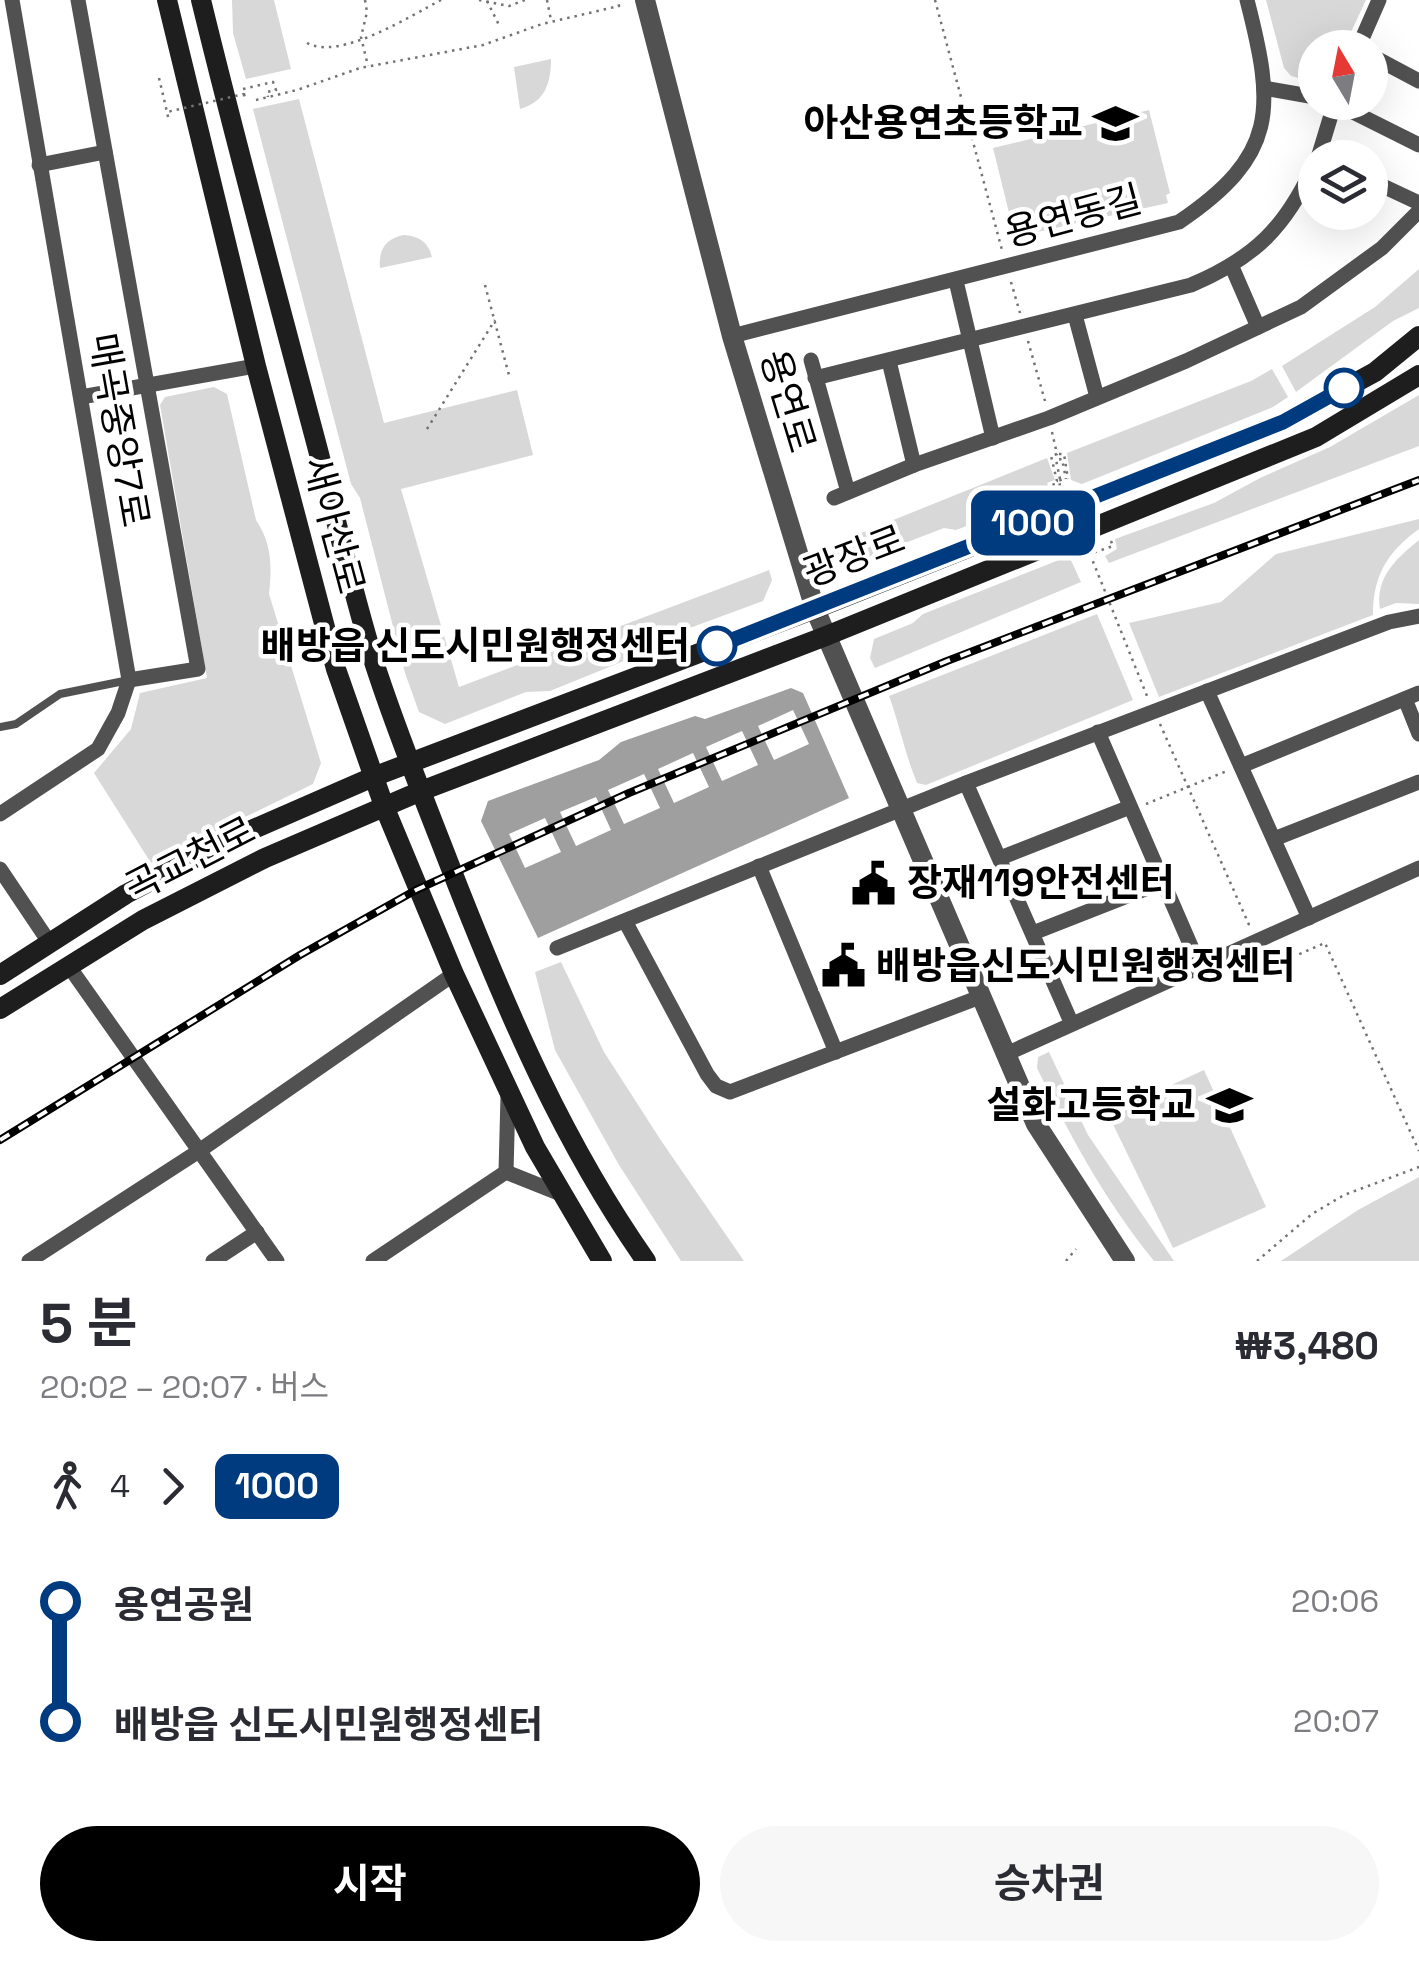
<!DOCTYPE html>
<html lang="ko">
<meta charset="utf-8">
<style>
body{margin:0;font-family:"Space Grotesk","Noto Sans KR",sans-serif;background:#f7f7f7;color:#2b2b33;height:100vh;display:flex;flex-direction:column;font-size:38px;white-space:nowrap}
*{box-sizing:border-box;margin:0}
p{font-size:32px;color:#7c7c81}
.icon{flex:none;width:55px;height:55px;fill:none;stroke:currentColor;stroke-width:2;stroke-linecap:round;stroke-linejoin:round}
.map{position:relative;height:1261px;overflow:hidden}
.sheet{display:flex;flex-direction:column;background:#fff;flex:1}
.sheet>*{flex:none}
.badge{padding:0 20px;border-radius:15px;font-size:35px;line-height:65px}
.needle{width:65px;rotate:350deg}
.tools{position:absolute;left:1298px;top:30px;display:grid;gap:20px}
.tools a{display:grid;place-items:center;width:90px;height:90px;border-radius:50%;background:#fff;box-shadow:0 10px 40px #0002;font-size:50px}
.map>.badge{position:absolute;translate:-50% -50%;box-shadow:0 0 0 5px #fff}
.legs{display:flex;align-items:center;gap:15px;height:110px;padding:0 40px;font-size:32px}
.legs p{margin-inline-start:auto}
.headline{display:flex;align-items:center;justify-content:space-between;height:170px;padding:0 40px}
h1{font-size:55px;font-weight:700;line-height:75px}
.cta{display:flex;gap:20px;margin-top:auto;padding:20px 40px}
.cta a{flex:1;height:115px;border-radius:60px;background:#000;color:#fff;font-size:40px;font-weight:700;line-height:115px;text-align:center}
.cta a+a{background:#f7f7f7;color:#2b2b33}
ul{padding:0 40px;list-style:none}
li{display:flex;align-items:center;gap:35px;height:120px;font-size:38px}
li i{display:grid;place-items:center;width:15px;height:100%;margin:0 12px;background:currentColor}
li i::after{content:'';width:25px;height:25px;margin:-12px;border:8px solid;border-radius:50%;background:#fff}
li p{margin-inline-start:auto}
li:first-child i{background:linear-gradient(#0000 50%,currentColor 0)}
li:last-child i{background:linear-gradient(currentColor 50%,#0000 0)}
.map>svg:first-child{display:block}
.green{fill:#d8d8d8}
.water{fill:#9f9f9f;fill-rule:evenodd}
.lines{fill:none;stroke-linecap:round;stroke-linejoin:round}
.path{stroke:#737373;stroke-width:2.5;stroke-dasharray:2.5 5;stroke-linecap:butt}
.service{stroke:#515151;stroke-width:8}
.minor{stroke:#515151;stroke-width:15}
.tertiary{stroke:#515151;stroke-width:20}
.secondary{stroke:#1e1e1e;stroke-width:20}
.rail-casing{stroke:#000;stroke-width:8}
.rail{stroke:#fff;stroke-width:4;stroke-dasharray:11;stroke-linecap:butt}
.path-bridge{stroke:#737373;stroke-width:2.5;stroke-dasharray:2.5 5;stroke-linecap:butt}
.line-1-casing{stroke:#fff;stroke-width:22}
.line-1{stroke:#003b80;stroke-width:15}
.stop-1-dot{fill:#fff;stroke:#003b80;stroke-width:5}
.labels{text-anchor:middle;stroke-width:9;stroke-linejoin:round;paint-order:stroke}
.poi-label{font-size:38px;font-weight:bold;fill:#000;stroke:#fff;text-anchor:end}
.street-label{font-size:38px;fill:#000;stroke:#fff}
.stop-label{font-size:38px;font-weight:bold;fill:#000;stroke:#fff;text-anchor:end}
</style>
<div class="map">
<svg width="1419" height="1261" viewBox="0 0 1419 1261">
<rect width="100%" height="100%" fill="#fff"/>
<g class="green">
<path d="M232,0H274L291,69L246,79L233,33Z"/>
<path d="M1266,0H1366L1344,47L1315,48V82L1291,76L1284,68Z"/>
<path d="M551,59C551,83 545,102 520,109L514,67Z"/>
<path d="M299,99L384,423L517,390L533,455L401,489L459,687L769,570L772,580L763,601L649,643L624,661L550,691L526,692L445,724L419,712L405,673L360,498L351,484L253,109Z"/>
<path d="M1149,110L1170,193L1166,195L1168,203L1015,237L993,148Z"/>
<path d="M404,235C419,236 428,242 432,257L380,268C378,250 386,238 404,235Z"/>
<path d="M1419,269V308L1393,321L1296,392L1282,366L1375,307Z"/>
<path d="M1272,369L1288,397L1273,407L1082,484L1071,480L1067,453L1251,381Z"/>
<path d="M214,387L227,394L256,520C272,544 272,566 269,594L321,763L313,784L151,863L94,773L131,729L140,693L207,678L160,405L165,397Z"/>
<path d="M1419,395V446L1109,563L1105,556L1117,549L1115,539L1214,503L1260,478L1330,447Z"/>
<path d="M1047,458L1055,480L1047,483L1052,494L956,530L944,528L853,563L833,554L829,546Z"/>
<path d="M1419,519V529C1387,552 1373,576 1373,615L1159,697L1129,623L1221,602L1276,554Z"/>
<path d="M1419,540V604L1396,603L1380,609C1375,577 1397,558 1419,540Z"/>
<path d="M1069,556L1081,582L875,668L870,658L874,639L913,623L923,614Z"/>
<path d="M1097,614L1133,700L926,785L917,783C905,754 900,726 889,696Z"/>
<path d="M561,962L604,1052L662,1142L744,1261H681L619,1165L555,1050L535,972Z"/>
<path d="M1049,1052L1088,1135L1174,1261H1154C1106,1202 1070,1136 1037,1068L1038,1057Z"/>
<path d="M1204,1070L1266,1207L1173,1248L1108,1114Z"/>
<path d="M1419,1177V1261H1281L1358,1210Z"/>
</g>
<path class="water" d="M791,688L803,693L849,798L538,938L481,821L488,801L599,760L621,742L695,716L705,719ZM793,710L809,744L774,760L758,726ZM742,731L758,765L722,781L706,747ZM693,753L709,787L674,803L658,769ZM644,774L660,808L624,824L608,790ZM596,797L611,830L576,846L560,812ZM545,818L561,852L525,868L509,834Z"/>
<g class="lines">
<g class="path">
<path d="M365,0L367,12L361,37L368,66"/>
<path d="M479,0L509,6L525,0"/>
<path d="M547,0L551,20"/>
<path d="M935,0L1002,250"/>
<path d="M487,1L499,25"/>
<path d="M307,43C340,61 410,16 441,0"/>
<path d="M159,78L167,112"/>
<path d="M243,89L273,82L276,90L267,92L268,97"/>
<path d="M244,94L245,98"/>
<path d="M256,100L297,90L360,68L483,45L542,24L619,6L617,0"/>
<path d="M1011,282L1020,313"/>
<path d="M485,285L510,379"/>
<path d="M1028,341L1045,401"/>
<path d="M427,429L495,320"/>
<path d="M1052,432L1057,454L1051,456L1057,481L1053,482L1054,486L1062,484"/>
<path d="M1059,454H1064L1068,479"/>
<path d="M1060,479L1056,460L1062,459L1066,479"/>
<path d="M1111,541L1113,546L1090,554L1147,696"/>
<path d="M1160,724L1250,927"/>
<path d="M1146,804L1227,771"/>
<path d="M1264,956L1269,967L1325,943L1419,1151"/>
<path d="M1066,1261L1076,1249"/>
<path d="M1257,1261L1312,1214L1344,1195L1419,1167"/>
</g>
<path class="service" d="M0,727L16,724L60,694L129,680"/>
<g class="minor">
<path d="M78,0L198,669L129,680"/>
<path d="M1358,48L1379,0"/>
<path d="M1370,55L1419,81"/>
<path d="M1264,88L1315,97"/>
<path d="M1333,102L1419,145"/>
<path d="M1318,158L1335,102"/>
<path d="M39,165L105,152"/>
<path d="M1370,180L1419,203"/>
<path d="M1232,267L1258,327"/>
<path d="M956,281L993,438"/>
<path d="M1075,315L1097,397"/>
<path d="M732,336L1179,222C1278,155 1275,109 1247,0"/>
<path d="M811,360L848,492"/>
<path d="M889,361L914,465"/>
<path d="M815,378L1191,285C1255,258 1286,227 1315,163"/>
<path d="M81,397L256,366"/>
<path d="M834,498L914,465L1049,418L1186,361L1301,307L1382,248L1419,211"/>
<path d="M1207,691L1309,918"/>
<path d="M1405,699L1419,734"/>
<path d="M1098,732L1200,967"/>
<path d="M1241,766L1419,693"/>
<path d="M966,783L1071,1022"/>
<path d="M0,814L98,749L118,713L129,680L12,0"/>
<path d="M1274,839L1419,782"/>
<path d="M1000,858L1130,807"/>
<path d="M759,866L836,1052"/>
<path d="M0,869L49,942"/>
<path d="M625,921L707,1074L716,1086L730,1092L980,997"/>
<path d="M1033,933L1163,882"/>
<path d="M557,948L966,783L1389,622L1419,616"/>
<path d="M68,965L277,1261"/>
<path d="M1004,1055L1419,868"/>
<path d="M506,1172L508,1096"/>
<path d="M506,1172L561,1194"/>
<path d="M29,1261L199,1151L454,974"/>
<path d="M213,1261L257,1232"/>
<path d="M373,1261L506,1172"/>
</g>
<path class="tertiary" d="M645,0L732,336L815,609L1036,1124L1125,1261"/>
<g class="secondary">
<path d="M167,0L256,366L336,669L384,806L454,974L535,1147L602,1261"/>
<path d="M201,0C236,144 275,288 313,431C334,509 351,588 375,665C399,739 429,811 457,884C509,1016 564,1144 646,1261"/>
<path d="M0,975L126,894L233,838L373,777L815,609L1283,422L1375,372L1419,336"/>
<path d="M0,1009L143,920L265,858L421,791L826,636L1316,437L1419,375"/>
</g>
<defs>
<path id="rail" d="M0,1140L300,955L416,890L629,793L947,661L1419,480"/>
</defs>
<use href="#rail" class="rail-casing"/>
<use href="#rail" class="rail"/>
<g class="path-bridge">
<path d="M168,117L167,112L244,94L243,89"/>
<path d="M1060,479L1087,547L1092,545"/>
</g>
</g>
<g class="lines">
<defs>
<path id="line-1" d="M717,646L1283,422L1344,388"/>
</defs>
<use href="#line-1" class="line-1-casing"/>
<use href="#line-1" class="line-1"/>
</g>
<defs>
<symbol id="school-bare" viewBox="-9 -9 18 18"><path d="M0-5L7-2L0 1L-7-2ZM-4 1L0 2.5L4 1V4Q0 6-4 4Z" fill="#000" stroke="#fff" stroke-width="2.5" paint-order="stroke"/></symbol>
<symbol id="civic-bare" viewBox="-9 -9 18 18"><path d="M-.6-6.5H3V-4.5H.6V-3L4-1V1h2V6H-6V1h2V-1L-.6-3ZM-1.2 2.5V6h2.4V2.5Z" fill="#000" stroke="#fff" stroke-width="2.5" paint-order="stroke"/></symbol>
</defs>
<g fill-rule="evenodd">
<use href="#school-bare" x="1084" y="92" width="63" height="63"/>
<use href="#civic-bare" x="842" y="852" width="63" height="63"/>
<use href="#civic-bare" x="812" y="934" width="63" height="63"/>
<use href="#school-bare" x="1198" y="1074" width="63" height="63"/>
</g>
<g class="stop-1-dot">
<circle cx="1344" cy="388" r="18"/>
<circle cx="717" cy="646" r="18"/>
</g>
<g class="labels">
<g class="poi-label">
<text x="1083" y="136">아산용연초등학교</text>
<text x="907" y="896" text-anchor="start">장재119안전센터</text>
<text x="876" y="979" text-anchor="start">배방읍신도시민원행정센터</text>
<text x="1196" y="1118">설화고등학교</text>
</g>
<g class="street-label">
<text transform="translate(1073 216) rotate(-15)" y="13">용연동길</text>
<text transform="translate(788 401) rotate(73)" y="13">용연로</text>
<text transform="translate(119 430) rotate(80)" y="13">매곡중앙7로</text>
<text transform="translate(334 525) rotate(75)" y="13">새아산로</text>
<text transform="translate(854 556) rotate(-21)" y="13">광장로</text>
<text transform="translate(190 859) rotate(-27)" y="13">곡교천로</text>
</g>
<g class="stop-label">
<text x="690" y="659">배방읍 신도시민원행정센터</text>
</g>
</g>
</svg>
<div class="tools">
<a><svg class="needle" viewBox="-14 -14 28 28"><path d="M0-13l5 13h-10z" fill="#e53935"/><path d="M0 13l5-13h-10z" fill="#7c7c81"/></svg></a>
<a><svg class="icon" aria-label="layers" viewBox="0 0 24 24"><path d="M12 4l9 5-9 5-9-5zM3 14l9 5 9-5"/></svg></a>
</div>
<b class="badge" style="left:1033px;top:523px;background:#003b80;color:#fff">1000</b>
</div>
<section class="sheet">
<div class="headline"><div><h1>5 분</h1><p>20:02 – 20:07 · 버스</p></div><b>₩3,480</b></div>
<div class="legs"><svg class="icon" aria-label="walk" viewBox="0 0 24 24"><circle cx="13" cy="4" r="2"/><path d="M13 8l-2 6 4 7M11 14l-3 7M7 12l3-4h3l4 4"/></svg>4<svg class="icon" aria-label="forward" viewBox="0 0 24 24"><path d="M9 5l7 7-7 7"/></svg><b class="badge" style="background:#003b80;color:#fff">1000</b></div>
<ul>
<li><i style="color:#003b80"></i><b>용연공원</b><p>20:06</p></li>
<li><i style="color:#003b80"></i><b>배방읍 신도시민원행정센터</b><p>20:07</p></li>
</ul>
<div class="cta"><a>시작</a><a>승차권</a></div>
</section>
